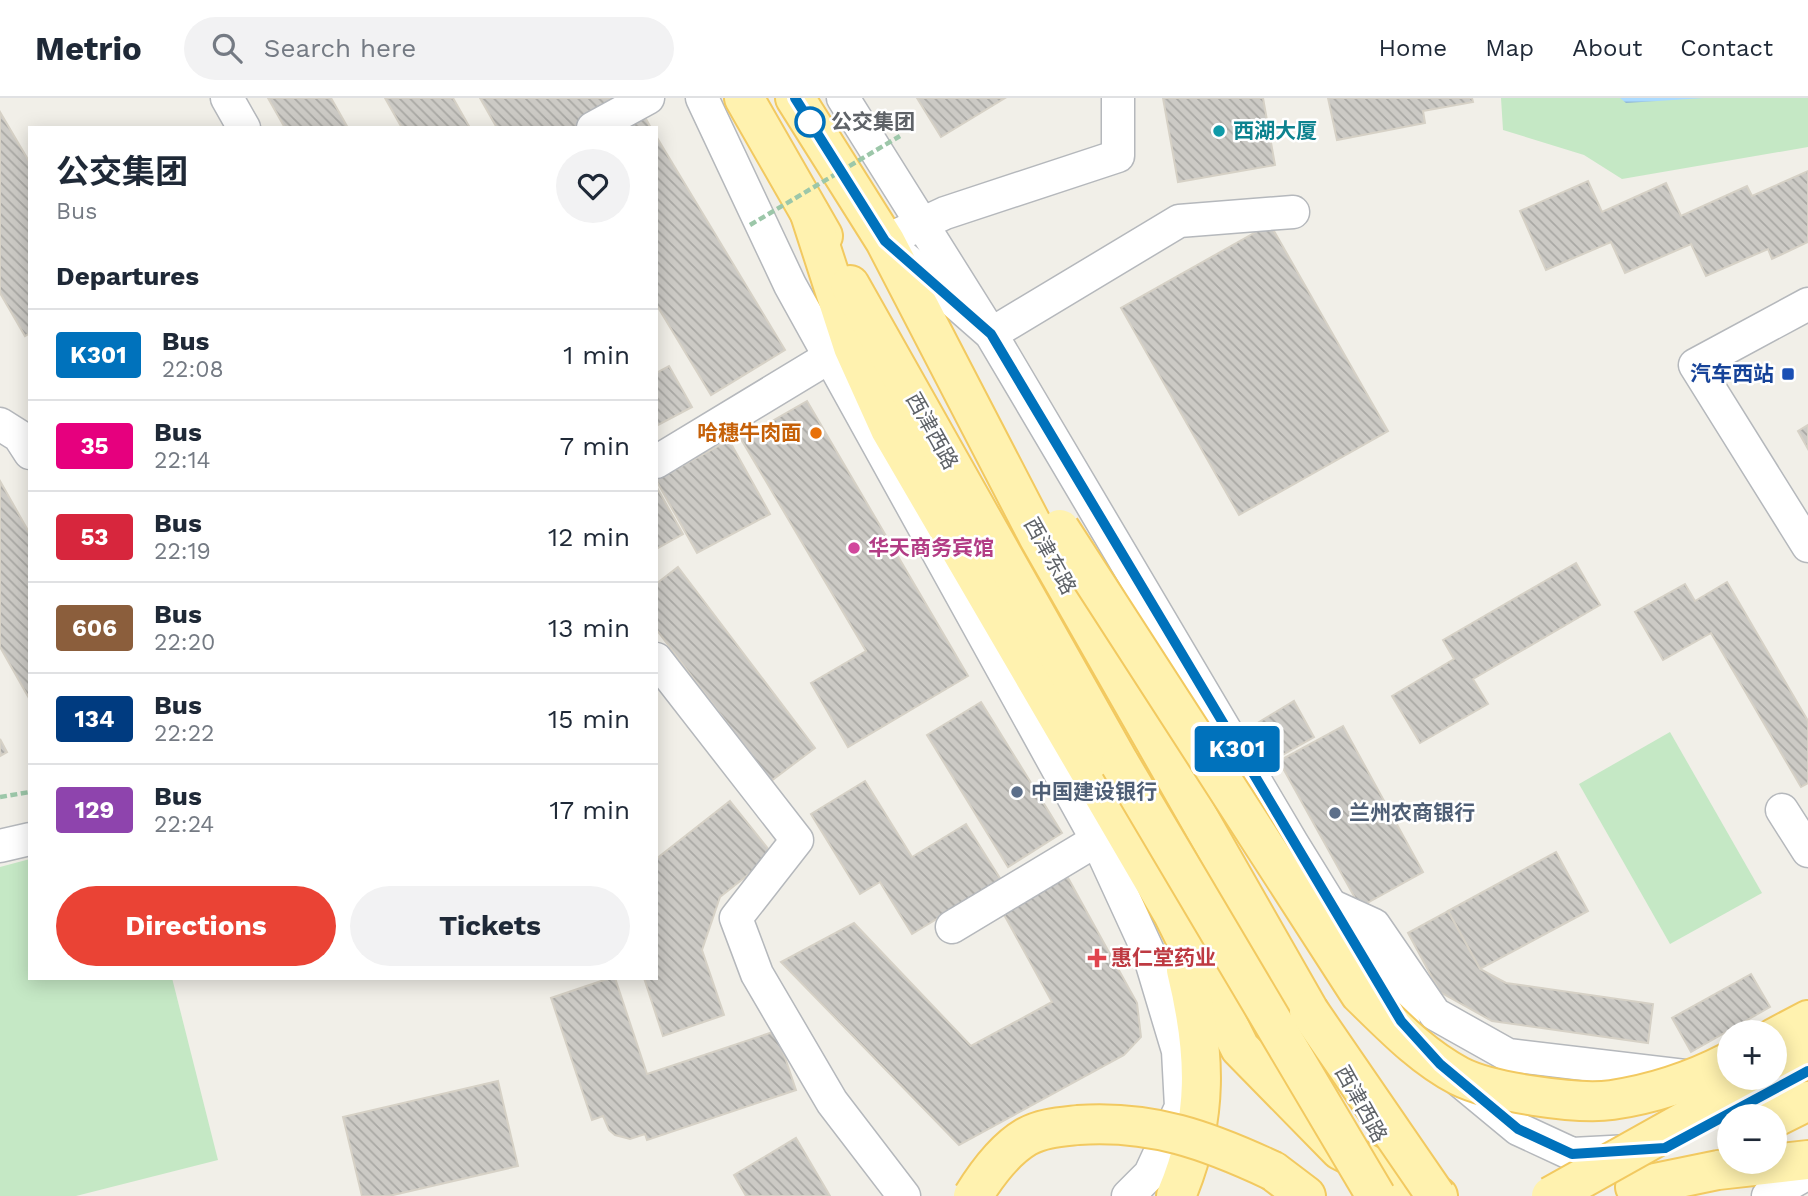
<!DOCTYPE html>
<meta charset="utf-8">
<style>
body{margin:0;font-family:"Work Sans","Noto Sans SC",sans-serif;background:#f2f2f3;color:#1f2937;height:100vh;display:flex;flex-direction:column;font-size:26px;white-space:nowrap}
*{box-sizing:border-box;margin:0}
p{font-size:23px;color:#747a83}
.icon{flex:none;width:38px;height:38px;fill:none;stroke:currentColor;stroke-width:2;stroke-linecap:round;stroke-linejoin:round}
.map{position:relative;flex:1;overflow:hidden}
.sheet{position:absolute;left:28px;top:28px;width:630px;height:854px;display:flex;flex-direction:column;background:#fff;border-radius:0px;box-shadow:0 4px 18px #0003}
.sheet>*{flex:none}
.badge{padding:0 14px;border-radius:5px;font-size:24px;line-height:46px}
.tools{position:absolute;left:1717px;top:922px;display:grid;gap:14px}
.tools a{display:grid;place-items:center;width:70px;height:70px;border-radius:50%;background:#fff;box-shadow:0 4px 18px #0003;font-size:35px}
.map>.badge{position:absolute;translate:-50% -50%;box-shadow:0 0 0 4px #fff}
h2{padding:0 28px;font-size:26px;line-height:63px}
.round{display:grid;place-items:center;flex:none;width:74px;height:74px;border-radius:37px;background:#f2f2f3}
.summary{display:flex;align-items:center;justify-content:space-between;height:119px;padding:0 28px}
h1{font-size:33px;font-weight:700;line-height:52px}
.action{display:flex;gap:14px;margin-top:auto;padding:14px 28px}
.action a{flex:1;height:80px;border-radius:42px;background:#ea4335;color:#fff;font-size:28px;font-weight:700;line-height:80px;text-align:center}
.action a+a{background:#f2f2f3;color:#1f2937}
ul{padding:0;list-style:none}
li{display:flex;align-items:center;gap:21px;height:91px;padding:0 28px;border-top:2px solid #e0e1e3}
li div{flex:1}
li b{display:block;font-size:26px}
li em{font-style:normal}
li .badge{min-width:77px;font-weight:700;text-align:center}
header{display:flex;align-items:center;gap:42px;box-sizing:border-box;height:98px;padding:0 35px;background:#fff;border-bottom:2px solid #e0e1e3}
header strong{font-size:33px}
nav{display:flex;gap:38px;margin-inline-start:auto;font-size:24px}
.search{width:490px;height:63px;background:#f2f2f3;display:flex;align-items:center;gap:18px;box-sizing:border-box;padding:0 24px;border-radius:38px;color:#747a83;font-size:26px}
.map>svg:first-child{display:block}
.park{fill:#c5e8c5}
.water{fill:url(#water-rules)}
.building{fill:url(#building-back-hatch);stroke:#d6d1c6;stroke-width:2}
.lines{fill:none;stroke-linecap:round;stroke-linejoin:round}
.minor-casing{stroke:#b5b8bc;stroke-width:35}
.major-casing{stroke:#f2c960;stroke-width:42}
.path{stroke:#9cc7a9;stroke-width:4.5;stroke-dasharray:7 3.5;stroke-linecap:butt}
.minor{stroke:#fff;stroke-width:32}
.major{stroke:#fff2af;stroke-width:38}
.major-bridge-casing{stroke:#f2c960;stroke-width:42;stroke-linecap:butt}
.path-bridge{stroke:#9cc7a9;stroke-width:4.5;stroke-dasharray:7 3.5;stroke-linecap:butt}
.major-bridge{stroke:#fff2af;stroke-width:38}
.line-casing{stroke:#fff;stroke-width:16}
.line{stroke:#0072bc;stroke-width:10}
.stop-dot{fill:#fff;stroke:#0072bc;stroke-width:3.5}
.culture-dot{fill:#0f9aa8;stroke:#fff;stroke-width:2.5}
.transit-dot{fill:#1a4fb4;stroke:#fff;stroke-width:2.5}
.food-dot{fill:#e8710a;stroke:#fff;stroke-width:2.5}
.hotel-dot{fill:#d1479c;stroke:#fff;stroke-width:2.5}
.service-dot{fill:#5c6f8a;stroke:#fff;stroke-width:2.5}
.health-dot{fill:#e0444e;stroke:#fff;stroke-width:2.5}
.labels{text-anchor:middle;stroke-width:5;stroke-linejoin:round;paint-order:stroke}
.stop-label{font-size:21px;font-weight:bold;fill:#5f6368;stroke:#fff;text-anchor:start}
.culture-label{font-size:21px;font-weight:bold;fill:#0d838f;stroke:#fff;text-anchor:start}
.transit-label{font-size:21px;font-weight:bold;fill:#164399;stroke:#fff;text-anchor:end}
.street-label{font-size:21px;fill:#5f6368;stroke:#fff}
.food-label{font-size:21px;font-weight:bold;fill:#c56008;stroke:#fff;text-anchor:end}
.hotel-label{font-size:21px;font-weight:bold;fill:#b23c85;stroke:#fff;text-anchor:start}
.service-label{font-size:21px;font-weight:bold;fill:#4e5e75;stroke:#fff;text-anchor:start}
.health-label{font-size:21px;font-weight:bold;fill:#be3a42;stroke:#fff;text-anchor:start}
</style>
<header>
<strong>Metrio</strong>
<div class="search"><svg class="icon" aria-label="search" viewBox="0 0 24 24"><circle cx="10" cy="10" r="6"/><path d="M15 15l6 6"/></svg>Search here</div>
<nav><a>Home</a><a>Map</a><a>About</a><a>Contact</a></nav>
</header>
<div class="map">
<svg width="1808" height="1098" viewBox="0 0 1808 1098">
<defs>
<pattern id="water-rules" width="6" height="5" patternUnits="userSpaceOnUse" patternTransform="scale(1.75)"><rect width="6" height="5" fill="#aadaff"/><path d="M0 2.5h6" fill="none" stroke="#8eb4d2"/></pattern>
<pattern id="building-back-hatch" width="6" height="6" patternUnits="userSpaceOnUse" patternTransform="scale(1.75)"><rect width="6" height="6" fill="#cccac5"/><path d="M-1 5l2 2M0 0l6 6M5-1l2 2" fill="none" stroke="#a9a8a4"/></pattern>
</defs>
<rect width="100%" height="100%" fill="#f1efe8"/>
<g class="park">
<path d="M1501,0H1808V49L1622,81L1584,57L1503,32Z"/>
<path d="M1670,634L1762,795L1670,846L1579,686Z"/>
<path d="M30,761V880H172L218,1062L76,1098H0V769Z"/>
</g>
<path class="water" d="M1620,0H1704L1626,5Z"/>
<g class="building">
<path d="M268,0H331L348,30H285Z"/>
<path d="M385,0H453L470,30H402Z"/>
<path d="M480,0H628L581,30H497Z"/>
<path d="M917,0H1005L941,39Z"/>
<path d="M1163,0H1263L1275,67L1178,84Z"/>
<path d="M1328,0H1472L1473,4L1423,13L1425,25L1337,42Z"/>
<path d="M641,12L651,30H612Z"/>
<path d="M0,14L30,65V235L25,238L0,195Z"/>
<path d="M656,38L785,252L711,297L656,206Z"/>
<path d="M1808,73V144L1772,161L1768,151L1706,178L1691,146L1625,175L1611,144L1546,172L1520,113L1588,83L1602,114L1666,85L1681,118L1747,88L1752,98Z"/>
<path d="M1270,126L1388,333L1239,417L1121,210Z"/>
<path d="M669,268L692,309L656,328V275Z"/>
<path d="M807,303L968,578L848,649L811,585L866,553L741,341Z"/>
<path d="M1808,327V351L1798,333Z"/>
<path d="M729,342L770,416L697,455L656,382Z"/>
<path d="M0,383L30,436V602L0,549Z"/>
<path d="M656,388L683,436L656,451Z"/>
<path d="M1576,465L1600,507L1473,581L1488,606L1420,645L1392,598L1454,561L1443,542Z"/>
<path d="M678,469L815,650L771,683L656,531V486Z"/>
<path d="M1727,484L1808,623V685L1801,689L1711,535L1663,562L1635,514L1685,486L1695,503Z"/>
<path d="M1294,603L1314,639L1279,659L1259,624Z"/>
<path d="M981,604L1062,735L1008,769L927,637Z"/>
<path d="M1343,628L1423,774L1360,809L1279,663Z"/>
<path d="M0,641L7,654L0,658Z"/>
<path d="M865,683L912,759L966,726L1001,782L912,836L880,784L860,796L811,716Z"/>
<path d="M730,703L773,757L720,799L702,852L724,917L663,938L644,880H656V761Z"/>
<path d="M1556,754L1588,813L1480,871L1448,813Z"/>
<path d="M1067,778L1137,905L1141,939L1124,957L959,1047L781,864L854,825L971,948L1052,904L1002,813Z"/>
<path d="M1448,813L1480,871L1506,885L1653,906L1648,945L1492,923L1440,894L1408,835Z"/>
<path d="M1751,876L1770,909L1691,954L1672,920Z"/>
<path d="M610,880H615L647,976L776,933L796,992L647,1042L645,1036L630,1041L615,1037L609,1032L603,1018L592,1022L551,900Z"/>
<path d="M498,983L518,1068L389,1098H362L343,1019Z"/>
<path d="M796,1040L830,1098H746L734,1077Z"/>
</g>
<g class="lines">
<defs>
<g id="minor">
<path d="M227,0L244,30"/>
<path d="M702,0L790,187L1097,742L1148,853L1178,953L1181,1009L1150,1076L1128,1098"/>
<path d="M843,0L991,236L1179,123L1293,114"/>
<path d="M1118,0V58L945,115L885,143L991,236L1292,745L1404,926"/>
<path d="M593,30L648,0"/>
<path d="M1808,206L1695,267L1808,448"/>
<path d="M0,326L19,338L30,355"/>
<path d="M656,364L831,258"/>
<path d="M656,561L797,742L736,820L757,876L832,1004L904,1098"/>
<path d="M1782,712L1808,753"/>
<path d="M0,748L30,741"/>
<path d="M1330,807L1374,827L1435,916L1508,957L1693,979"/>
<path d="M952,829L1097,742L1111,756"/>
<path d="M1460,983L1518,1031L1572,1056L1630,1053"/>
<path d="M1768,1098L1808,1075"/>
</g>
<g id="major">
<path d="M744,0L823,138"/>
<path d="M795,0L885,143L1038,438L1309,913"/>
<path d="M810,116L853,249L890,331L1173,816L1240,950L1340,1052L1418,1092L1438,1098"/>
<path d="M850,187L1120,666"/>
<path d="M1774,940L1808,922"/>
<path d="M1774,973L1808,954"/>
<path d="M1774,1020L1808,1003"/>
<path d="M1273,1073L1306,1098"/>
<path d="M1635,1089L1718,1072L1808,1062"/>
<path d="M1176,1098C1209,1020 1206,954 1186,872"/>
</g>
</defs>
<use href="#minor" class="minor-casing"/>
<use href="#major" class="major-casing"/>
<path class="path" d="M0,699L30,694"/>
<use href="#minor" class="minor"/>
<use href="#major" class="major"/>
<defs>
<g id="major-bridge">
<path d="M1060,431L1360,896C1391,926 1421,958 1459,978C1490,994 1578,1007 1612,1002C1652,996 1694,982 1729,964"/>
<path d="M1120,666L1376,1098"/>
<path d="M1309,913L1436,1098"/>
<path d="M973,1098C986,1077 1004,1052 1026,1039C1042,1030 1060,1029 1078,1027C1152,1022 1207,1042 1273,1073"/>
<path d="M1551,1098L1762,980"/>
</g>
</defs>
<use href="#major-bridge" class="major-bridge-casing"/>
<path class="path-bridge" d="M750,127L900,38"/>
<use href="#major-bridge" class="major-bridge"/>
</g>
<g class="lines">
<defs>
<path id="line" d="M795,0L885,143L991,236L1401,923L1440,966L1518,1031L1572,1056L1665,1050L1808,973"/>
</defs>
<use href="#line" class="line-casing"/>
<use href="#line" class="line"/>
</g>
<circle class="stop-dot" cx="810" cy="24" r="14"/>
<circle class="culture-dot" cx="1219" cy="33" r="7"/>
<rect class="transit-dot" x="1781" y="269" width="14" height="14" rx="3.5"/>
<circle class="food-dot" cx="816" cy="335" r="7"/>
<circle class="hotel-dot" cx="854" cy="450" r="7"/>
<g class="service-dot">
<circle cx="1017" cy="694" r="7"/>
<circle cx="1335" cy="715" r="7"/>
</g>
<path class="health-dot" d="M1093.5 849.5h7v7h7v7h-7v7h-7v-7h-7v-7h7z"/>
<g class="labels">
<g class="stop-label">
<text x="831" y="31">公交集团</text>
</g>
<g class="culture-label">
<text x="1233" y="40">西湖大厦</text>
</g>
<g class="transit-label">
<text x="1774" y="283">汽车西站</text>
</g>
<g class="street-label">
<text transform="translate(932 333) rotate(61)" y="7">西津西路</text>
<text transform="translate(1050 458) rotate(61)" y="7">西津东路</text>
<text transform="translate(1361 1006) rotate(61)" y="7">西津西路</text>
</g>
<g class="food-label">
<text x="802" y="342">哈穗牛肉面</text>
</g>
<g class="hotel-label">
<text x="868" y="457">华天商务宾馆</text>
</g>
<g class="service-label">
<text x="1031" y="701">中国建设银行</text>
<text x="1349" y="722">兰州农商银行</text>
</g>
<g class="health-label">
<text x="1111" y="867">惠仁堂药业</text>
</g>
</g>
</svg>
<div class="tools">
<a>+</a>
<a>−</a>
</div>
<b class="badge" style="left:1237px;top:651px;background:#0072bc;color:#fff">K301</b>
<section class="sheet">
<div class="summary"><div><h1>公交集团</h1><p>Bus</p></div><a class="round"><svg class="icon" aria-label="heart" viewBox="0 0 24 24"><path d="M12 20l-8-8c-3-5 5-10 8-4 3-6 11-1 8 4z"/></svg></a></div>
<h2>Departures</h2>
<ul>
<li><span class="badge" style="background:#0072bc;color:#fff">K301</span><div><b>Bus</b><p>22:08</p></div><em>1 min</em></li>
<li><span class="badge" style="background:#e6007e;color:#fff">35</span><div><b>Bus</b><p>22:14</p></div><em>7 min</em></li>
<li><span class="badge" style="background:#d7263d;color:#fff">53</span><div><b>Bus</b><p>22:19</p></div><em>12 min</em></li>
<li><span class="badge" style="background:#8b5e3c;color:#fff">606</span><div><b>Bus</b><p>22:20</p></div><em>13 min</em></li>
<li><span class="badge" style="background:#003b80;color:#fff">134</span><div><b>Bus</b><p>22:22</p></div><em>15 min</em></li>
<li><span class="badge" style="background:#8e44ad;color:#fff">129</span><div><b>Bus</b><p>22:24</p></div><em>17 min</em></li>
</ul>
<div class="action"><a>Directions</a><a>Tickets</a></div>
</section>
</div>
